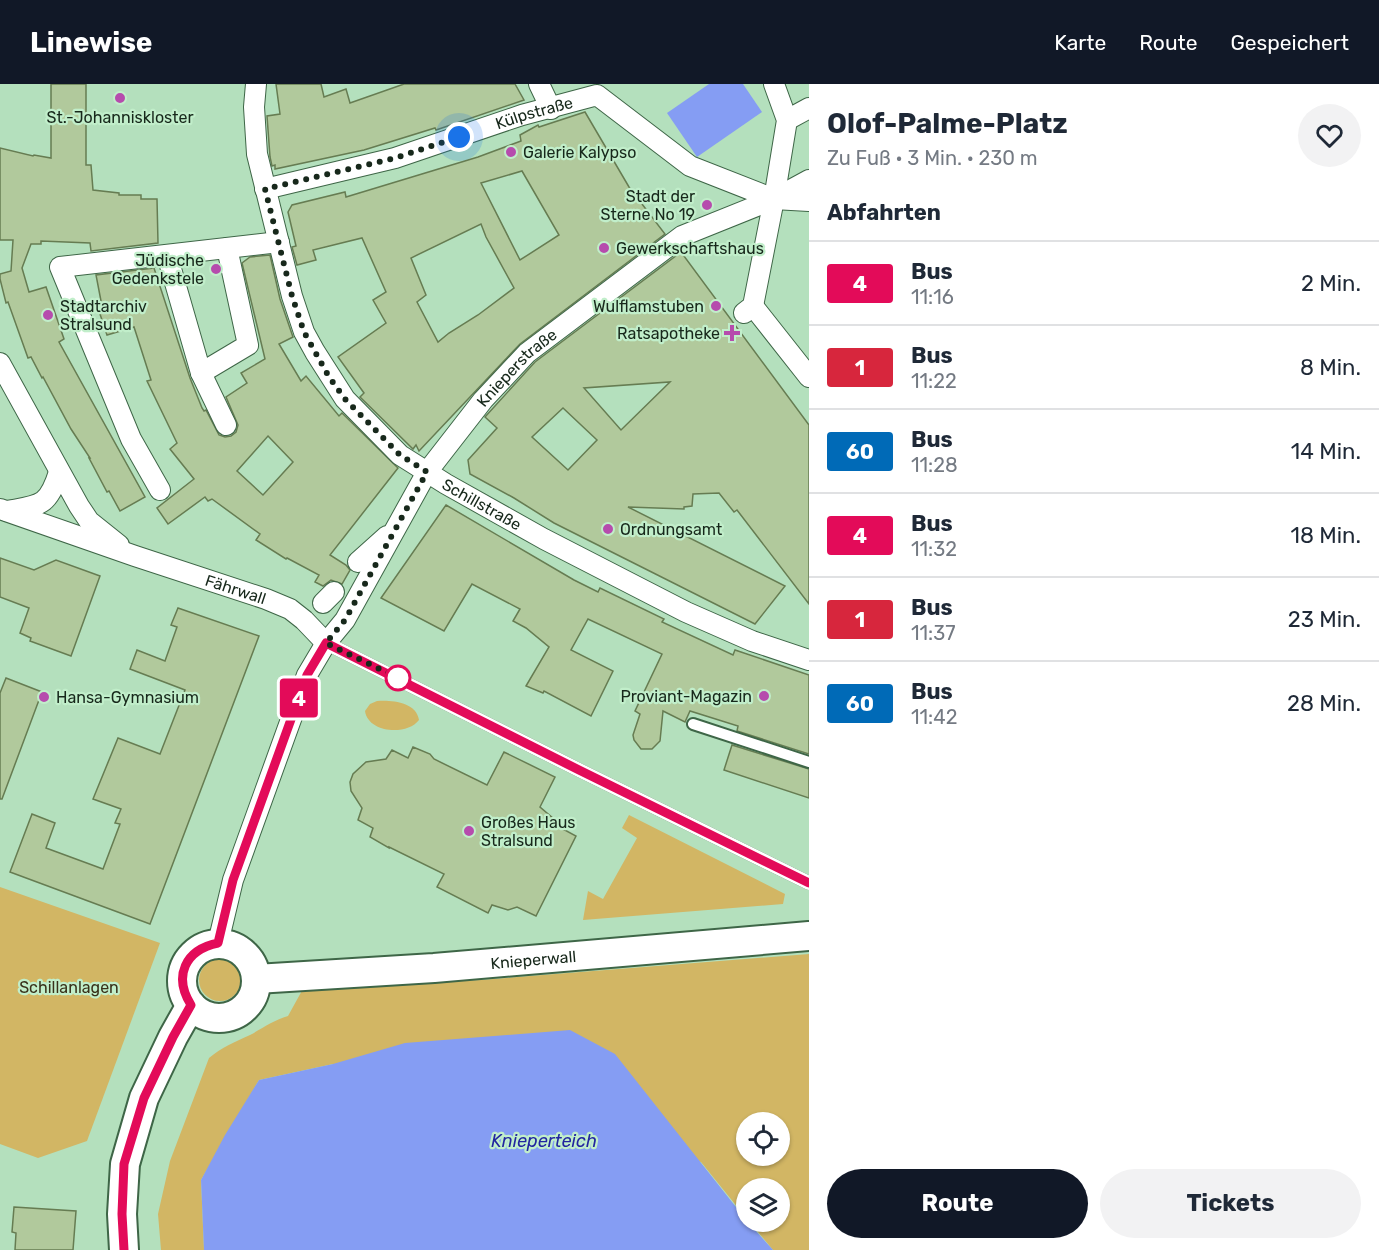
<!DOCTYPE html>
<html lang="de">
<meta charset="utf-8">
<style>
body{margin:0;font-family:Rubik,sans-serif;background:#f2f2f3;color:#1f2937;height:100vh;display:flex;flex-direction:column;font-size:22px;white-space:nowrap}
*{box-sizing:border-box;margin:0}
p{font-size:20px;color:#747a83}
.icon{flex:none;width:33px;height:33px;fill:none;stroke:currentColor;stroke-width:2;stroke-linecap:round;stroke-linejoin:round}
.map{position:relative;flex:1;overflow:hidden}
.sheet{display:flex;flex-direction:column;background:#fff;width:570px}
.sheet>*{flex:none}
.badge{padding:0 12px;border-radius:4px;font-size:21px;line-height:39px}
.buttons{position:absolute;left:736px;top:1028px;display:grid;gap:12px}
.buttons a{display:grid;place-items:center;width:54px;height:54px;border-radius:50%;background:#fff;box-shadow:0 2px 4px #0004;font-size:30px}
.you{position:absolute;width:30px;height:30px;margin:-15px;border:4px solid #fff;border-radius:50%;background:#1a73e8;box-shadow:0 0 0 9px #1a73e833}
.map>.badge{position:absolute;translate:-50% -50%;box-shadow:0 0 0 3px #fff}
h2{padding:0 18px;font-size:22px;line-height:54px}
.round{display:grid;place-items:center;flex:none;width:63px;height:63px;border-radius:32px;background:#f2f2f3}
.head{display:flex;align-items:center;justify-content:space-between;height:102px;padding:0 18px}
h1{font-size:28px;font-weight:700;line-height:45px}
.primary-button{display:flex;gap:12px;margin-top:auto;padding:12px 18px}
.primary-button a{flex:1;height:69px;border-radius:36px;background:#111827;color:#fff;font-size:24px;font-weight:700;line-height:69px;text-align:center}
.primary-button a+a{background:#f2f2f3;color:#1f2937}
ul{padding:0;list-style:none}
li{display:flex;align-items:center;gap:18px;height:84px;padding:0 18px;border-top:2px solid #e0e1e3}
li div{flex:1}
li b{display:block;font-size:22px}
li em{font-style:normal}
li .badge{min-width:66px;font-weight:700;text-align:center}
header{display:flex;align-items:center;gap:36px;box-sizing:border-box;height:84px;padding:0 30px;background:#111827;color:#fff}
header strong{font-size:28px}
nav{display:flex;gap:33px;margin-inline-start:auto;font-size:21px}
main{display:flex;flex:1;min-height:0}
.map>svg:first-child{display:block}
.green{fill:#d2b664;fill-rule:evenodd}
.water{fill:#859df3}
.building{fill:#b1c99c;stroke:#667c52;stroke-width:1.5;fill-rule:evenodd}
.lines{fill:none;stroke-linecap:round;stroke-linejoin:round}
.lane-casing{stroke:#3e6647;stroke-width:14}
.street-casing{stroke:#3e6647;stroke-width:22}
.secondary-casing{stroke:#3e6647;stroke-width:32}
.lane{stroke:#fff;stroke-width:10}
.street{stroke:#fff;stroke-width:20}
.secondary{stroke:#fff;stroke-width:28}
.line-casing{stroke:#fff;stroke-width:14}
.line{stroke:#e30b59;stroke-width:9}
.walk{stroke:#17281b;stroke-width:6;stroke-dasharray:0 10.8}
.poi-dot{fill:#b64cad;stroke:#c1eeca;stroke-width:2}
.stop-dot{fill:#fff;stroke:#e30b59;stroke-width:3}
.labels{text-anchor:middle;stroke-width:4.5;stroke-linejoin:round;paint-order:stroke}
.street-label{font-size:16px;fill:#17281b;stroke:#c1eeca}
.poi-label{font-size:16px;fill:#17281b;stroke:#c1eeca;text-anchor:start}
.park-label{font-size:16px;fill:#39311a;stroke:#c1eeca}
.water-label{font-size:18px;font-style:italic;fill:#2225a0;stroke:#c1eeca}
</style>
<header>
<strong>Linewise</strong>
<nav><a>Karte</a><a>Route</a><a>Gespeichert</a></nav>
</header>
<main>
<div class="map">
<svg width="809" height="1166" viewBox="0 0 809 1166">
<rect width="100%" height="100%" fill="#b4e0bd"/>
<g class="green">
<path d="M377,617C392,616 416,618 419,636C407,652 368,649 365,627L370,620Z"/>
<path d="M629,731L785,810L783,820L583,836L588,807L603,815L637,754L622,744Z"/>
<path d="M0,803L160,859L87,1057L38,1074L0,1060Z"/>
<path d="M809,870V1166H773L749,1137H780V1104H747V1135L701,1078L333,980L259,996L201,1096L204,1166H161L158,1130L170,1077L209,974C222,963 235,958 250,951C263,944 274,936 288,932L304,903L481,896ZM747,1038H780V1071H747Z"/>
<circle cx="220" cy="896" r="21"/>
</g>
<g class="water">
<path d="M709,0H743L762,28L697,73L667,29Z"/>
<path d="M570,946L615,970L747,1137L773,1166H204L201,1096L225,1051L259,996L333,980L405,959Z"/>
</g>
<g class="building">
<path d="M51,0H86V81H91L93,106L119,109V111H141V115H157L158,159L91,167L90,159L41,157V160H31L22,184L29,208L46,203L64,255L59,258L145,413L120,427L109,407L107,408L89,374H90L71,345L43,293L42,294L31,273L28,274L8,218L6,219L0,195V190L11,187L13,156H0V64L33,72L34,71L51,74Z"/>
<path d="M276,0H321L324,13L346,5L350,19L404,0H515L524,16L436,46L435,44L364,66L275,85V81L272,82L270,73L267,32L280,30Z"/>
<path d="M585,28L629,103L665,150L520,260L419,367L416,361L413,365L360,313L364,309L338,273L386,239L373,216L386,208L362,154L313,166L316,176L297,181L292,163L296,162L288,128L292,121L345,108L346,113L478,73L521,57L520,51L538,41L539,43ZM522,87L559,151L520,176L481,99ZM481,140L486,153L514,204L478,231L449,249L438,258L417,218L426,211L411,174Z"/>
<path d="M681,168L809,341V520L737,426L734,428L719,409L693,410L692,422L684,423V425L628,423L785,502L755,540L554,439L514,414L470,390L468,376L497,344L485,333L535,278ZM670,298L621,346L584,304ZM563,324L597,356L568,386L532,353Z"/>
<path d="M270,171L280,215L293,253L279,260L301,297L306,292L339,332L342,329L398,384L330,471L346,481L350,486L342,500L331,496L323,502L315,498L319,491L287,474L286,475L256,456L260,450L212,415L208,417L205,413L168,440L157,424L194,395L170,365L177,359L147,297L151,296L134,243L107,251L96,218L101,217L96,191L154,184L190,294L202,324L204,327L206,326L219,351L225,353L231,352L236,348L238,341L226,313L247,299L241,289L265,275L242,179L250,173ZM268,352L293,378L263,411L237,387Z"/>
<path d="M446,421L574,496L598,508L600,504L664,535L662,538L733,571L735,566L809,591V670L737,647L738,642L690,627L685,638L663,627L660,657L652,665H641L634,656L633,651L640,630L635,627L662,570L588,535L571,566L613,587L591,632L544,607L543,609L526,602L549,563L526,544L513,537L520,525L472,500L444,547L381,514Z"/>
<path d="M0,474L34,486L56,476L100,492L71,572L30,557L31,554L20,549L29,524L0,513Z"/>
<path d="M178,524L259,552L150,840L10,788L32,730L55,739L46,764L103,785L120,740L115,739L121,725L93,715L118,654L160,670L185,606L130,585L137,566L165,577L177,543L171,541Z"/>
<path d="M6,594L42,608L2,715H0V609Z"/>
<path d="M732,661L809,685V714L724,686Z"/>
<path d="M413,663L430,670L434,675L487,701L504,668L555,693L540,723L554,735L559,743L576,752L536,832L517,823L508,826L492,821L488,829L437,803L444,790L389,763V764L370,753L373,744L358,736L362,724L351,707L350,698L353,690L366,678L386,675L392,666L408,674Z"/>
<path d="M14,1123L76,1127L73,1166H15L16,1149L12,1148Z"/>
</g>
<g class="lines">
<defs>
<g id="lane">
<path d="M326,559L579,686L809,799"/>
<path d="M693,640L809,678"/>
</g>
<g id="street">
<path id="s1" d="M256,0L254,23L257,70L292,212L304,248L315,268L345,315L400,371L446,400L544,455L686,528L752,557L809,576"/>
<path d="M539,0L551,25"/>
<path d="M787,36L809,24"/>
<path id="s2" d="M265,105L395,74L522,31L597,11L690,82L774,115L809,96"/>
<path d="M167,171L201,289L226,341"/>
<path d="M753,222L809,293"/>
<path d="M744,229L753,222L774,115L787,36L774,0"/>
<path d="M0,279L79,422L89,437L119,461"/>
<path d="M201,289L248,261L227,164"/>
<path d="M160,406L131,355L60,183L279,158"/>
<path id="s3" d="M0,425L135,472L266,515L290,525L304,536L326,559"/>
<path d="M7,427C40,421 48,423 59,388"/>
<path d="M358,478L387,452"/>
<path d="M323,519L334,508"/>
<path id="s4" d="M218,859L233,796L307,591L326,559L345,536L427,388L483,316L527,269L682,152L774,115L809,117"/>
</g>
<g id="secondary">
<circle cx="219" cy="897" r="37"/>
<path id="s5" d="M256,895L434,884L809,852"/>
<path d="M124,1166L122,1130L125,1080L144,1014L173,953L191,921"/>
</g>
</defs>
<use href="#lane" class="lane-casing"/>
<use href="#street" class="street-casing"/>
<use href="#secondary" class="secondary-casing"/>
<use href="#lane" class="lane"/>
<use href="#street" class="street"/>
<use href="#secondary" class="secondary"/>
</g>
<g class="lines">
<defs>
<path id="line" d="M124,1166L122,1130L124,1080L144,1014L173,953L191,921C173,892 185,866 218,859L233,796L307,591L326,559L579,686L809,799"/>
</defs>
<use href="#line" class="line-casing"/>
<use href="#line" class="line"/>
<path class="walk" d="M398,594L326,559L345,536L427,388L400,371L345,315L329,293L304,248L292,212L265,105L395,74L459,53"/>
</g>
<g class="poi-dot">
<circle cx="120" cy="14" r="6"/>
<circle cx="511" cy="68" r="6"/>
<circle cx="707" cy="121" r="6"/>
<circle cx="604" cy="164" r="6"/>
<circle cx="216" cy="185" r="6"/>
<circle cx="716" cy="222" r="6"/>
<circle cx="48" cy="231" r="6"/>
<path d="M729 240h6v6h6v6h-6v6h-6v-6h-6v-6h6z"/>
<circle cx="608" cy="445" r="6"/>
<circle cx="764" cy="612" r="6"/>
<circle cx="44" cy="613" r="6"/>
<circle cx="469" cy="747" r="6"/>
</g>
<circle class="stop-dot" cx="398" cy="594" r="12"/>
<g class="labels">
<g class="street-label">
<text dy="6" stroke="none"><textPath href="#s2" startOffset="280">Külpstraße</textPath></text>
<text dy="6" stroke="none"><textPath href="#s4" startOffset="657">Knieperstraße</textPath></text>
<text dy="6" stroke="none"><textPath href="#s1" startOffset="507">Schillstraße</textPath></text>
<text dy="6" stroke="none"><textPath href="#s3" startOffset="249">Fährwall</textPath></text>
<text dy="6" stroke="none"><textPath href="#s5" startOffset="278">Knieperwall</textPath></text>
</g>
<g class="poi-label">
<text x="120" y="39" text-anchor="middle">St.-Johanniskloster</text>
<text x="523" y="74">Galerie Kalypso</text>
<text x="695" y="118" text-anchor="end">Stadt der<tspan x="695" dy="18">Sterne No 19</tspan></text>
<text x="616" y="170">Gewerkschaftshaus</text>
<text x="204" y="182" text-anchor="end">Jüdische<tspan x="204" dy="18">Gedenkstele</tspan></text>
<text x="60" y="228">Stadtarchiv<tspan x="60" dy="18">Stralsund</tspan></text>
<text x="704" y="228" text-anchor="end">Wulflamstuben</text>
<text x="720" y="255" text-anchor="end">Ratsapotheke</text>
<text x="620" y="451">Ordnungsamt</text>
<text x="752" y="618" text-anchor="end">Proviant-Magazin</text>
<text x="56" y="619">Hansa-Gymnasium</text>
<text x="481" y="744">Großes Haus<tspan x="481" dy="18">Stralsund</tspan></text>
</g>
<g class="park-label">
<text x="69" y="909">Schillanlagen</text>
</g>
<g class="water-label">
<text x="544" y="1063">Knieperteich</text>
</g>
</g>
</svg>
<div class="buttons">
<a><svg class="icon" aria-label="locate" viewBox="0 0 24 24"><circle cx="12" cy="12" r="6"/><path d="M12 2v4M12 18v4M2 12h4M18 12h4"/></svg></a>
<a><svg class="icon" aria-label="layers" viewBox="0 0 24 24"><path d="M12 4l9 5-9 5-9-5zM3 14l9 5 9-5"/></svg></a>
</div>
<div class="you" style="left:459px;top:53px"></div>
<b class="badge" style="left:299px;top:614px;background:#e30b59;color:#fff">4</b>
</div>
<section class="sheet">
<div class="head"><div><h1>Olof-Palme-Platz</h1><p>Zu Fuß · 3 Min. · 230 m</p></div><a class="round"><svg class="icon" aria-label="heart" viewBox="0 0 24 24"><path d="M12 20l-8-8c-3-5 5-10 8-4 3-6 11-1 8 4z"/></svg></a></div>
<h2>Abfahrten</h2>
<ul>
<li><span class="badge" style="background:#e30b59;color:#fff">4</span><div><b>Bus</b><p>11:16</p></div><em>2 Min.</em></li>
<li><span class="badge" style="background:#d7263d;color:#fff">1</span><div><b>Bus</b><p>11:22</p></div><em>8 Min.</em></li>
<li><span class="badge" style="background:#006ab7;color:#fff">60</span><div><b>Bus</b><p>11:28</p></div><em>14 Min.</em></li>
<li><span class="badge" style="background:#e30b59;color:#fff">4</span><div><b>Bus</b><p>11:32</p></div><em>18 Min.</em></li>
<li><span class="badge" style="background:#d7263d;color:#fff">1</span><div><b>Bus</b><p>11:37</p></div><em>23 Min.</em></li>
<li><span class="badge" style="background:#006ab7;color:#fff">60</span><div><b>Bus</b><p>11:42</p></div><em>28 Min.</em></li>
</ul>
<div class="primary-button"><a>Route</a><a>Tickets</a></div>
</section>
</main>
